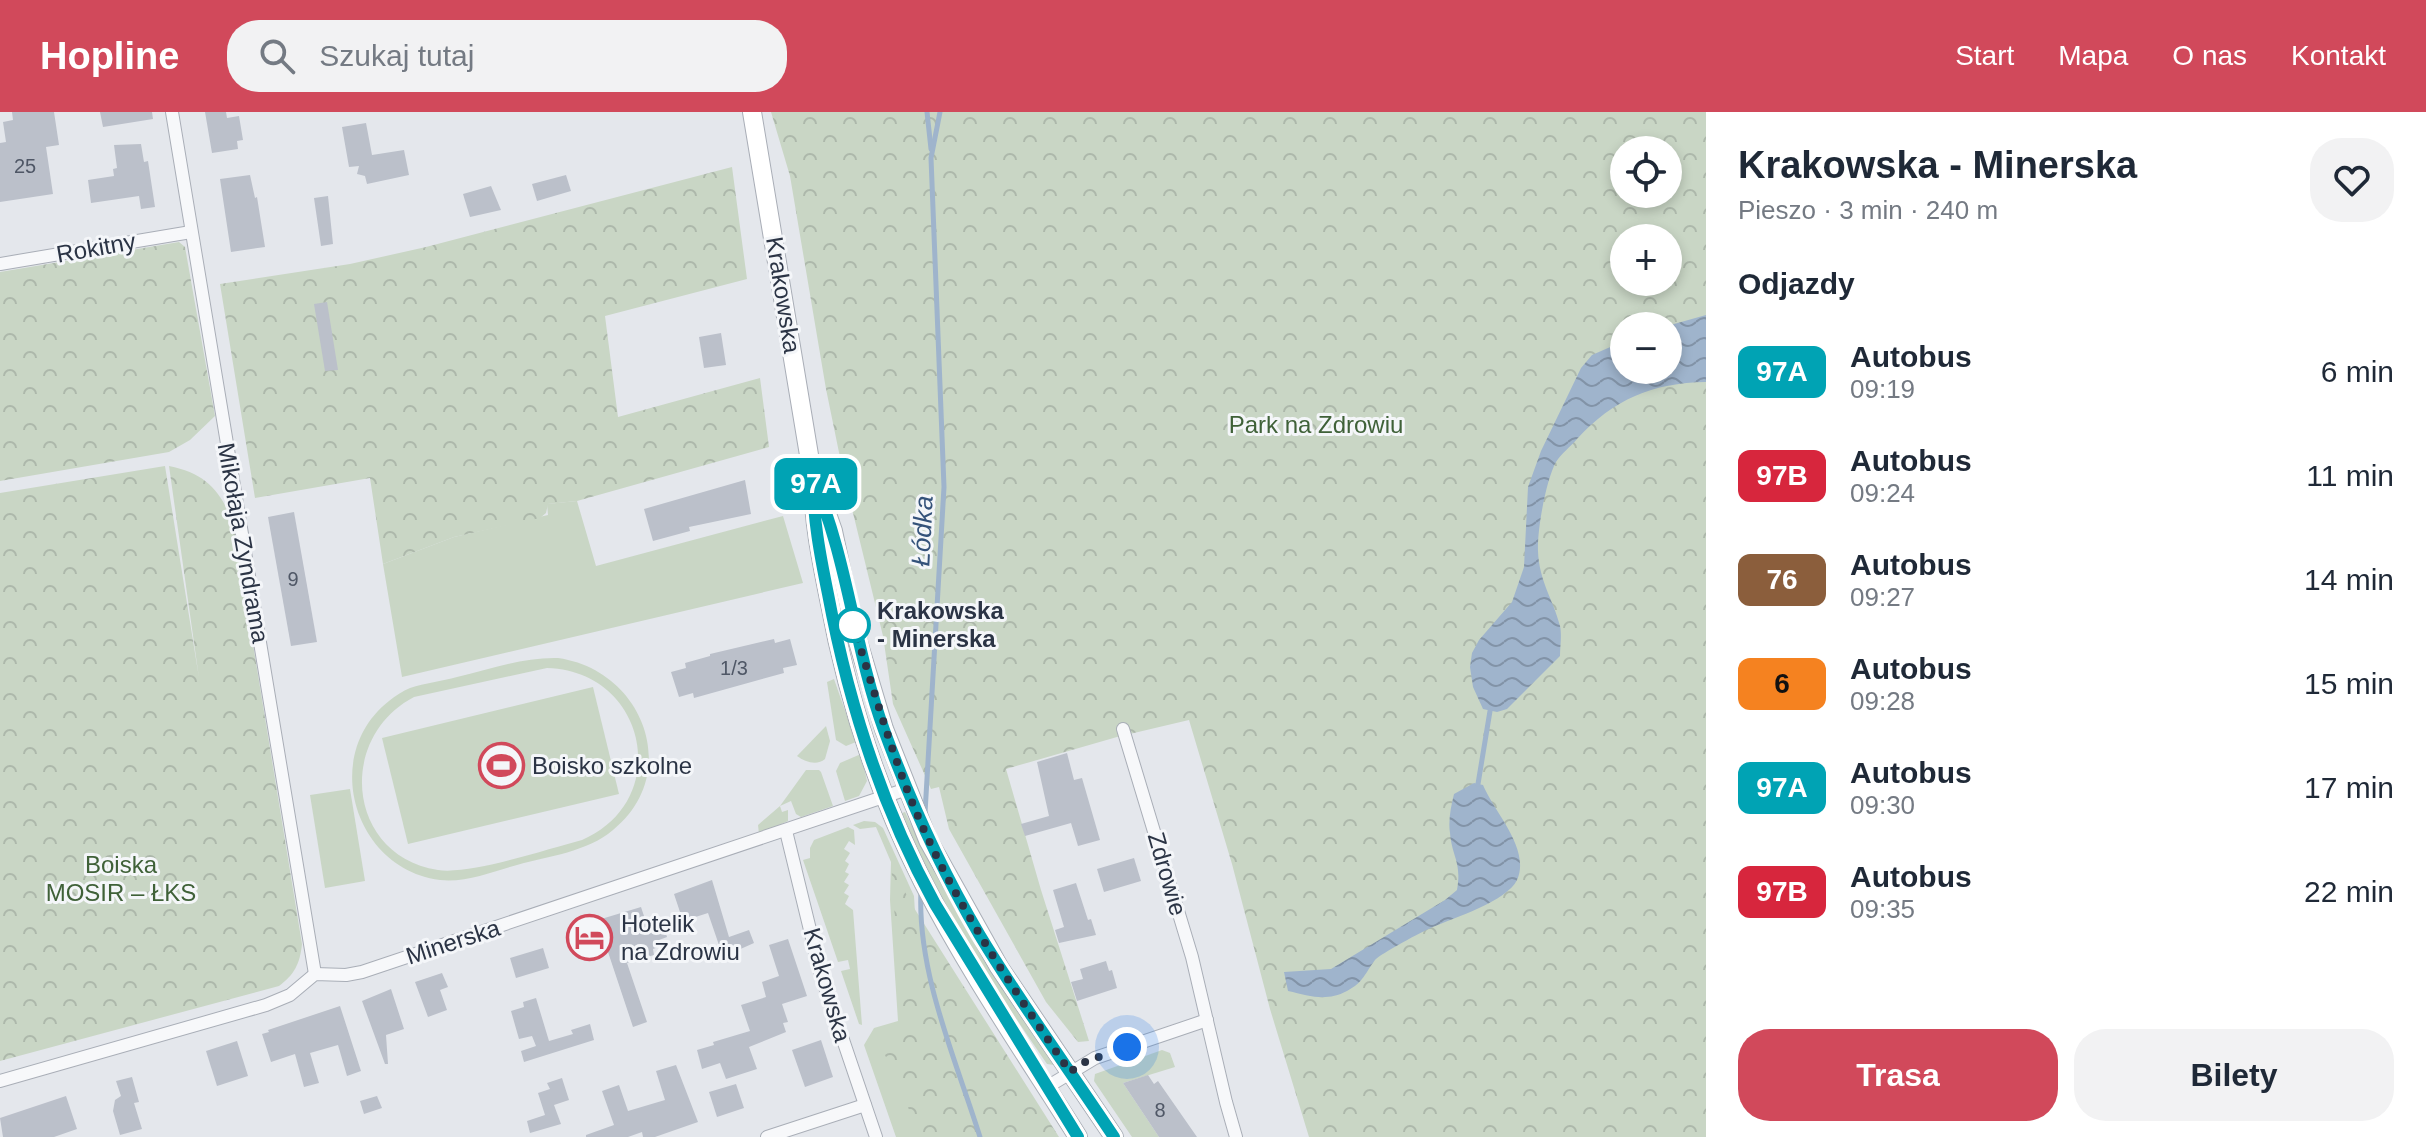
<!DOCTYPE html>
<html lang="pl">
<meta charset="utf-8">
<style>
body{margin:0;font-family:Arial,sans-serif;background:#f2f2f3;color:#1f2937;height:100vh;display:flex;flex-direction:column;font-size:30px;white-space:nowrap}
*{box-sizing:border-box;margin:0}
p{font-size:26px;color:#747a83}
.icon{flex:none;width:44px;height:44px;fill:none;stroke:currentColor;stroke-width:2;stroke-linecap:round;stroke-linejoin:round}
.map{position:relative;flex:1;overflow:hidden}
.sheet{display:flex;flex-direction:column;background:#fff;width:720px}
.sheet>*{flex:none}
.badge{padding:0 16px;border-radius:12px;font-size:28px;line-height:52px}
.tools{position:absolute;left:1610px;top:24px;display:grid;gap:16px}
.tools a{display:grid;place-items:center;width:72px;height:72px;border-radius:50%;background:#fff;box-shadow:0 4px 12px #0003;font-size:40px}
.you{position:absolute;width:40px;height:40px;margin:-20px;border:6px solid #fff;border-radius:50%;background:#1a73e8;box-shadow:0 0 0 12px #1a73e833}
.map>.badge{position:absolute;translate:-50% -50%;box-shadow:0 0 0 4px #fff}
h2{padding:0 32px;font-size:30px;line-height:72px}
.round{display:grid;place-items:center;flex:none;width:84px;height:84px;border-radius:32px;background:#f2f2f3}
.overview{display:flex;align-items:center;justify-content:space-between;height:136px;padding:0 32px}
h1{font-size:38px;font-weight:800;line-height:60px}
.cta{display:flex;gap:16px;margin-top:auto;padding:16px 32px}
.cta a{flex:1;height:92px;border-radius:32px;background:#d1495b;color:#fff;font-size:32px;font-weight:800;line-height:92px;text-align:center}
.cta a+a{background:#f2f2f3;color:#1f2937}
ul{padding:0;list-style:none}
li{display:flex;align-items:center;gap:24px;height:104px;padding:0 32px}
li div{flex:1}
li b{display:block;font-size:30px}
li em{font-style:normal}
li .badge{min-width:88px;font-weight:700;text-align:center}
header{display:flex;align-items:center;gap:48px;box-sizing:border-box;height:112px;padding:0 40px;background:#d1495b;color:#fff}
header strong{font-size:38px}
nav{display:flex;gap:44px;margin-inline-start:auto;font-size:28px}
.search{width:560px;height:72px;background:#f2f2f3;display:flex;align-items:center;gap:20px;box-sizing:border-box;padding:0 28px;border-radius:32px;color:#747a83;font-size:30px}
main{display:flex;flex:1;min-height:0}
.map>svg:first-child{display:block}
.green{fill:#c9d6c5;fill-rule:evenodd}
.forest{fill:url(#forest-crowns);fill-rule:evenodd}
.water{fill:url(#water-waves)}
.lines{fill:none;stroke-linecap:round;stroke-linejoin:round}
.stream{stroke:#9fb4cc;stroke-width:5}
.building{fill:#bbc0ca}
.minor-casing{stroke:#a9aeb7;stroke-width:14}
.secondary-casing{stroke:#a9aeb7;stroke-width:20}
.minor{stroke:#f7f8fa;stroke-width:12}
.secondary{stroke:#fff;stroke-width:18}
.line-casing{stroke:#fff;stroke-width:18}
.line{stroke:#00a3b4;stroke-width:12}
.walk{stroke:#2b3445;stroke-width:8;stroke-dasharray:0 14.4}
.stop-dot{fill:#fff;stroke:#00a3b4;stroke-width:4}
.labels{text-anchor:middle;stroke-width:6;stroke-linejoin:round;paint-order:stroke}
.number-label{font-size:20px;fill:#4f5766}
.street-label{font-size:24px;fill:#2b3445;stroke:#f4f6f9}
.park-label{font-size:24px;fill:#3f6138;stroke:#f4f6f9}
.stop-label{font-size:24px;font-weight:bold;fill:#2b3445;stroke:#f4f6f9;text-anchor:start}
.poi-label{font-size:24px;fill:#2b3445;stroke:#f4f6f9;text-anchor:start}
.water-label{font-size:26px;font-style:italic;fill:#34527a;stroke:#f4f6f9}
</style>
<header>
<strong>Hopline</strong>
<div class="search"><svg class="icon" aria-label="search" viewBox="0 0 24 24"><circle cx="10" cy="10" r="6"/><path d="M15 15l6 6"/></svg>Szukaj tutaj</div>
<nav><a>Start</a><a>Mapa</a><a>O nas</a><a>Kontakt</a></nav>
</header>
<main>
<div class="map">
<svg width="1706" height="1025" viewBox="0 0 1706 1025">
<defs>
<pattern id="forest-crowns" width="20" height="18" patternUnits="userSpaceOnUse" patternTransform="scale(2)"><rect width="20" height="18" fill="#c9d6c5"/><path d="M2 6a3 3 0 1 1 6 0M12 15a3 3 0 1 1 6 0" fill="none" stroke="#adb8ab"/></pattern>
<pattern id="water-waves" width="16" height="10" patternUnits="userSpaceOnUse" patternTransform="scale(2)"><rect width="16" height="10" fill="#9fb4cc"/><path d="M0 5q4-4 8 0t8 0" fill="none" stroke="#8293a7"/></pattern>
</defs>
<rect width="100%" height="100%" fill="#e4e7ec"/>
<g class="green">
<path d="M577,389L596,454L783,404L803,471L402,565L383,452L454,425L548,403L547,392Z"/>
<path d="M558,546C643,558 683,661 613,718C587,740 549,744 517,753C493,759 466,771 440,768C354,757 320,643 389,589C395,584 403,579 410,576C425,571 442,569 457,565C490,557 524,545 558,546ZM547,556C647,559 674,688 582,728C547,737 471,763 438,758C347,744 336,626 414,585Z"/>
<path d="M834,567L856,630L846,634L836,628L827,570Z"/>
<path d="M593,575L619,682L408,732L382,626Z"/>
<path d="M826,614L830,629L825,647C817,654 805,650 797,644Z"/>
<path d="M861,642L867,669L859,684L845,689L836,659L840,651Z"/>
<path d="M806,658H819L821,660L833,694L801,705L796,702L791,689L780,694L782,700L788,698V709L759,722L758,713L780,694Z"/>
<path d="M350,677L365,769L325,776L310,683Z"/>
<path d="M905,700L927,746L976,834L1054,953L1047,952C992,872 938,791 902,701Z"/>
<path d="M864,709L875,710L883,716L914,784L916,818L975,1025H896L864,933L874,916L898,909L890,788L891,750L876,715L860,717L853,713Z"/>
<path d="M848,715L854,718L855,733L849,729L844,737L850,741L845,749L849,752L845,760L849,762L844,770L849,773L844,781L849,784L845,792L853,798L862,913L859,912L841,859L850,857L848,848L838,850L803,748L810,746V736L814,728Z"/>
<path d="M1162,938L1170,941L1175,955L1123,971L1159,1025H1132L1094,969L1095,962Z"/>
</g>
<g class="forest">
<path d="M771,0H1706V1025H1309L1270,897L1232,752L1189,608L1117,625L1006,657L1041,778L1089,929L1078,930L1046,890L949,717L939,675L931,677L893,592L883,524L843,360L826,277L790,64ZM1624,38H1668V82H1624ZM1624,126H1668V170H1624ZM1624,214H1668V258H1624Z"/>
<path d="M732,55L747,167L605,204L618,305L760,266L769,335L577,389L548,392L546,401L540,406L454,425L383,452L370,366L255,386L220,172L350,152L426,135Z"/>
<path d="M179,130L185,135L215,304L190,328L169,340L0,369V160Z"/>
<path d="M165,354L199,566L169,354C205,361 220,378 233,410L302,832C300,852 294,863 279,874L0,949V381Z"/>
<path d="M891,750L909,788L1059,1025H921L878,927L902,910Z"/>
</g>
<g class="water">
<path d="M1706,203V270C1652,271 1614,287 1577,327C1571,334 1561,342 1556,350C1546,368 1537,418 1538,439C1539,469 1553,487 1560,514C1562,523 1560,535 1560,544L1507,597L1497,600L1483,597L1473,575L1470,555L1472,541L1479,528L1512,490L1524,455L1528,375L1541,339L1581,256L1592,243L1624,229V258H1668L1667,214Z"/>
<path d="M1474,671L1483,673C1494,700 1531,737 1517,768C1507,789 1454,806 1433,815C1423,819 1380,842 1375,848C1365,861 1364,870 1347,879C1326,890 1310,884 1288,879L1284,860L1331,857L1445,788L1457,778C1462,750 1452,745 1450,721C1448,708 1451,695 1454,682Z"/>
</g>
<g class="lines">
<g class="stream">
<path d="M927,0L931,37"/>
<path d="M1478,672L1490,599"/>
<path d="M925,701L944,375L931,46L940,0"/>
<path d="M921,779C917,861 956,948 980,1025"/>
</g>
</g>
<g class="building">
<path d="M12,0H54L59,33L46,35L53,82L0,90V31L6,30L3,10L13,8Z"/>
<path d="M100,0H152L153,7L103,15Z"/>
<path d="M205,0H226L227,6L239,4L243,28L237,29L238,37L212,41Z"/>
<path d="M366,11L372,43L404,38L409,63L367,72L365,64L357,62L359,54L349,55L342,15Z"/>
<path d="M141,32L144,50L148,49L155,95L141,97L139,84L91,91L88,68L114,64L113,57L117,56L114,33Z"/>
<path d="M250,63L255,86L257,85L265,135L231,140L220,67Z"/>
<path d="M566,63L571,79L537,89L532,72Z"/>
<path d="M491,74L501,98L470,105L463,82Z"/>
<path d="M328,84L333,132L321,134L314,86Z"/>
<path d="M327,190L338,258L325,259L314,192Z"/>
<path d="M721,221L726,253L704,256L699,225Z"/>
<path d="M745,368L751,402L689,415L690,419L653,429L644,397Z"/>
<path d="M294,400L317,530L291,534L268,405Z"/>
<path d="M774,527L775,531L790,527L797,553L783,556L784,561L694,586L693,581L679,585L671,560L686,556L685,551L710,544V542Z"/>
<path d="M1067,641L1074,668L1082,666L1100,728L1078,734L1071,711L1025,724L1021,712L1049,704L1037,650Z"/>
<path d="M1134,746L1141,769L1104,780L1097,757Z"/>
<path d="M712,768L729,825L749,818L754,831L727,843L724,835L720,836L708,801L683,809L674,782Z"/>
<path d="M1076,771L1088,808L1091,807L1096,823L1059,831L1055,818L1064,815L1053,778Z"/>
<path d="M641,795L645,807L653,805L654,810L662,808L667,825L659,828L661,834L653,837L654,843L627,851L647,910L633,915L607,837L578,847L568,817Z"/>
<path d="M788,827L807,884L782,892L788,910L783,911L786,920L749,935L757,957L726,967L720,951L702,957L697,938L714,933L713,930L750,919L741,893L766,885L762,870L779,864L769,833Z"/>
<path d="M543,836L549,856L516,866L510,846Z"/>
<path d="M1106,849L1109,859L1112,858L1117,876L1077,889L1071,870L1083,867L1080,857Z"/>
<path d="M442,861L448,875L440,878L447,898L428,905L415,870Z"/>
<path d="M391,877L404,917L386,923L388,952H385L362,889Z"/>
<path d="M536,886L549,929L573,922L571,918L590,912L594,928L524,950L521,939L536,934L532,924L519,927L511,899L524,895L523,890Z"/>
<path d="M340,894L361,959L347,964L338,933L310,941L319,971L304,975L295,942L271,950L262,922L269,920L268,918Z"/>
<path d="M821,928L833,965L805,975L792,938Z"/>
<path d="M237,929L248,964L217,974L206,939Z"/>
<path d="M676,953L698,1010L655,1025H643L642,1020L628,1025H586V1023L614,1013L602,979L619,973L628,999L665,988L656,959Z"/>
<path d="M1148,963L1154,972L1158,969L1197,1025H1159L1123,971Z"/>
<path d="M132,965L139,990L134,991L142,1017L120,1023L113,999L115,988L121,984L116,969Z"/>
<path d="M562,966L569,988L554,993L561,1012L530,1021L527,1009L545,1003L538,981L550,977L547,971Z"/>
<path d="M736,972L744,996L717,1005L709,980Z"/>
<path d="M66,984L77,1017L54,1025H3L0,1006Z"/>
<path d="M377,984L382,996L364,1002L360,989Z"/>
</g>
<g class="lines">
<defs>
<g id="minor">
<path d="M172,0L315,862"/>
<path d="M0,152L191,120"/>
<path d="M1123,617L1192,845L1226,990L1236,1025"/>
<path d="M786,719L821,863L876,1025"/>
<path d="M0,969L266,893L290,883L315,862L346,863L362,860L907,677"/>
<path d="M1047,975L1095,946L1207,908"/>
<path d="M767,1025L865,993"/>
</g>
<g id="secondary">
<path d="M752,0L813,367C813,408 821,447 829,487C847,585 878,681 923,770C968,858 1025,941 1078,1025"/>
<path d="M819,379L833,419L853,513L884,617L928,728L999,855L1114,1025"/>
</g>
</defs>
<use href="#minor" class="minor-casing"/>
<use href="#secondary" class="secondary-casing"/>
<use href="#minor" class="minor"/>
<use href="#secondary" class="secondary"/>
</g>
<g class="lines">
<defs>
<path id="line" d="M1078,1025L935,792C882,696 848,589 828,482C820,443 813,406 813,367C848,447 854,536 884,618C910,689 941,757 979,822C1021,892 1069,957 1114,1025"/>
</defs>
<use href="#line" class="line-casing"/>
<use href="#line" class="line"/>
<path class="walk" d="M853,513C874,577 892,645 920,709C959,798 1015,879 1070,960L1082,951L1127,935"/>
</g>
<defs>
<symbol id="stadium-ring" viewBox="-11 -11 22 22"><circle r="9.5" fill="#f4f6f9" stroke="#d1495b" stroke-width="1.5"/><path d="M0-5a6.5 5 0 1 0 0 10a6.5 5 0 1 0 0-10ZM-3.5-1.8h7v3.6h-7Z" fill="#d1495b"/></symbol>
<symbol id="hotel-ring" viewBox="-11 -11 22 22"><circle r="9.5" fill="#f4f6f9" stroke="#d1495b" stroke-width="1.5"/><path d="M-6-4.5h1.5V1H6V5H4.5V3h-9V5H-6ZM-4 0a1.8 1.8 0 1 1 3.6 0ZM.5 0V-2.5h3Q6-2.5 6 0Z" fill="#d1495b"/></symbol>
</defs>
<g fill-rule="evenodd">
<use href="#stadium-ring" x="476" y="628" width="51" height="51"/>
<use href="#hotel-ring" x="564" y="800" width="51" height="51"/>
</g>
<circle class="stop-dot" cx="853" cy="513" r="16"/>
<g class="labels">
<g class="number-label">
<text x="25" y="61">25</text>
<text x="293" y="474">9</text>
<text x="734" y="563">1/3</text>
<text x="1160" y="1005">8</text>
</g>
<g class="street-label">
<text transform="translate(96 136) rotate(-10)" y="8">Rokitny</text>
<text transform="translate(783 183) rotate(81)" y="8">Krakowska</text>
<text transform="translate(243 431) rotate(80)" y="8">Mikołaja Zyndrama</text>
<text transform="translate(1167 762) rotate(74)" y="8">Zdrowie</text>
<text transform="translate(453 830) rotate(-18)" y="8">Minerska</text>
<text transform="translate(827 873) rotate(74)" y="8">Krakowska</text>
</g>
<g class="park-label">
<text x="1316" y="321">Park na Zdrowiu</text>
<text x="121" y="761">Boiska<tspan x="121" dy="28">MOSIR – ŁKS</tspan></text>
</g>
<g class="stop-label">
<text x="877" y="507">Krakowska<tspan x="877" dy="28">- Minerska</tspan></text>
</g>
<g class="poi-label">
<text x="532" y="662">Boisko szkolne</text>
<text x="621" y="820">Hotelik<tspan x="621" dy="28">na Zdrowiu</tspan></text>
</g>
<g class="water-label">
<text transform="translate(922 419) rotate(-87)" y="9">Łódka</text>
</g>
</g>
</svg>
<div class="tools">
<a><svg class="icon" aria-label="locate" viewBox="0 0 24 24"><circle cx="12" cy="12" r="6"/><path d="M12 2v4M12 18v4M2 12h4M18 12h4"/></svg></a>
<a>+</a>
<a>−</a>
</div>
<div class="you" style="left:1127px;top:935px"></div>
<b class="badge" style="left:816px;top:372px;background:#00a3b4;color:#fff">97A</b>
</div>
<section class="sheet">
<div class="overview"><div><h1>Krakowska - Minerska</h1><p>Pieszo · 3 min · 240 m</p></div><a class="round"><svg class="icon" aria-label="heart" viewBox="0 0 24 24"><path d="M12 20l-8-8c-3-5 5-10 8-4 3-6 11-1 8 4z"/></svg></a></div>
<h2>Odjazdy</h2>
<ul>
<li><span class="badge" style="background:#00a3b4;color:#fff">97A</span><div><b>Autobus</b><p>09:19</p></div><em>6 min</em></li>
<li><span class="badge" style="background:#d7263d;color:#fff">97B</span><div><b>Autobus</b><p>09:24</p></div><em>11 min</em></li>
<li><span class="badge" style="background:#8b5e3c;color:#fff">76</span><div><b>Autobus</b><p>09:27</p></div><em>14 min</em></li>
<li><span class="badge" style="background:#f58220;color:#111">6</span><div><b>Autobus</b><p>09:28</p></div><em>15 min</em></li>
<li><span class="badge" style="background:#00a3b4;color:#fff">97A</span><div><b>Autobus</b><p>09:30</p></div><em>17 min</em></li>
<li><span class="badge" style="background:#d7263d;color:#fff">97B</span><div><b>Autobus</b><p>09:35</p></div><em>22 min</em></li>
</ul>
<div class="cta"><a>Trasa</a><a>Bilety</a></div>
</section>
</main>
